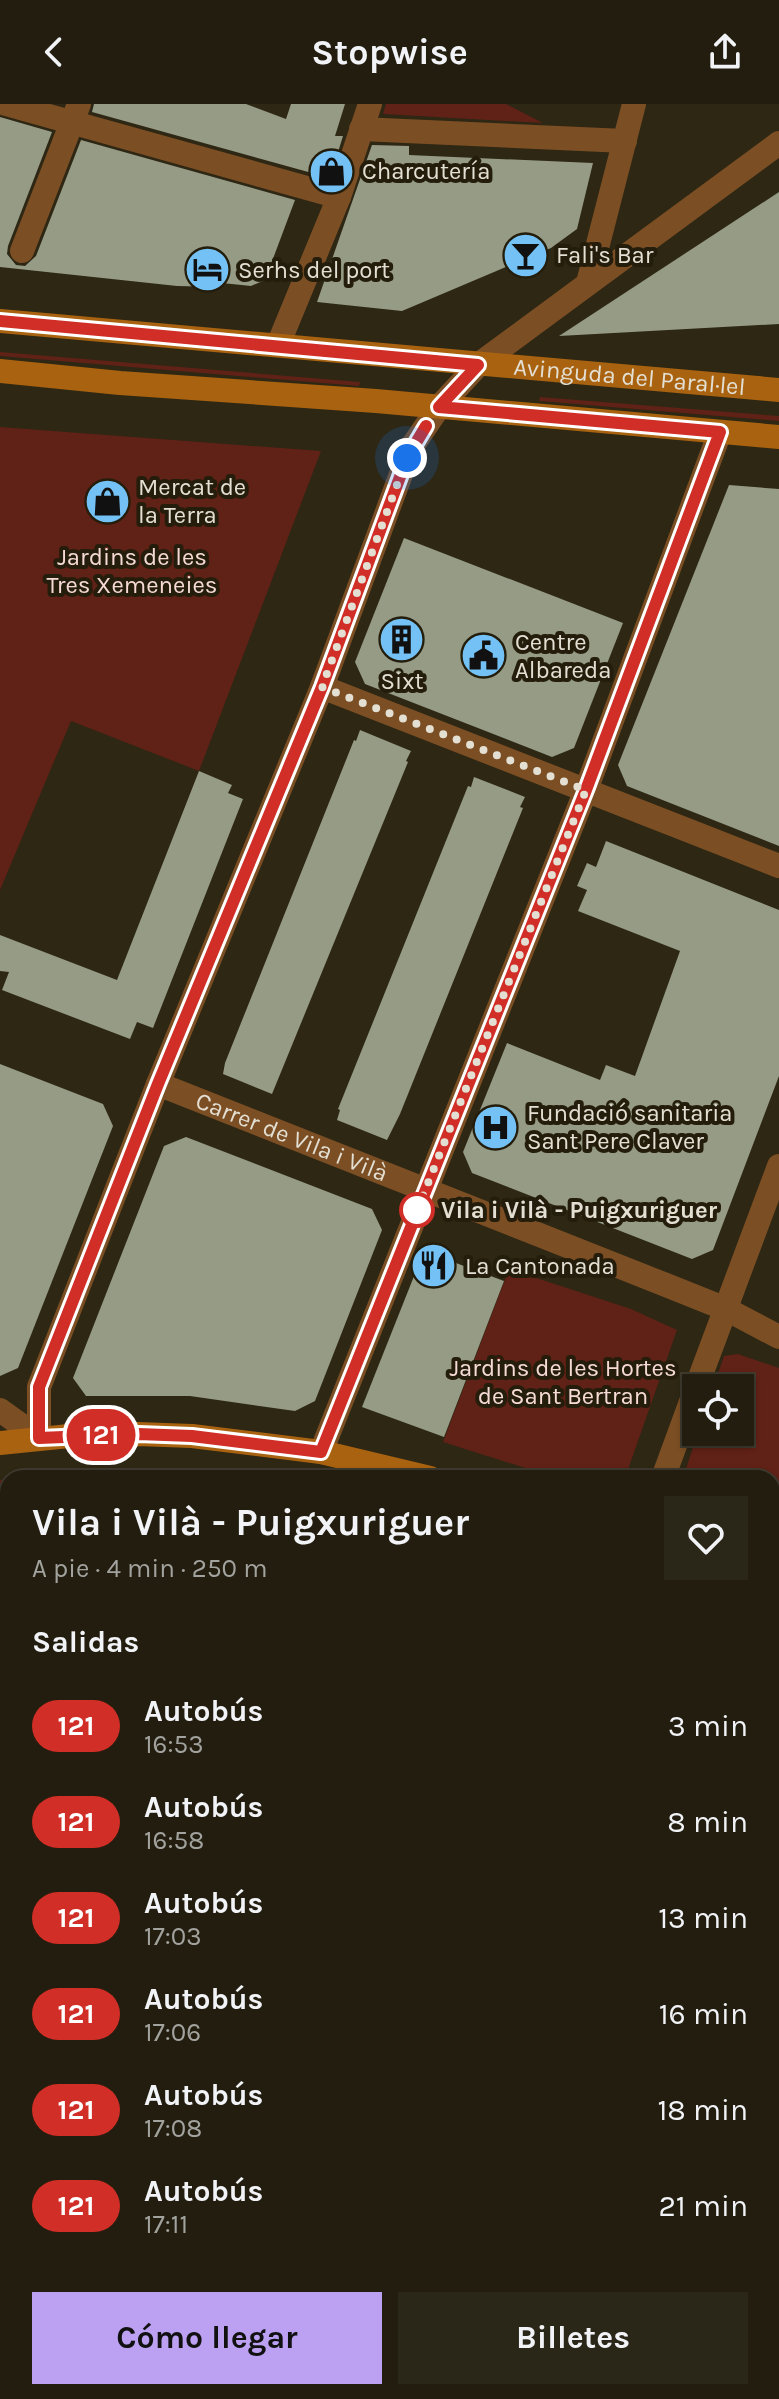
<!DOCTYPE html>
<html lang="es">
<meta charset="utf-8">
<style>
body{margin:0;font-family:Karla,sans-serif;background:#2a2618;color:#f1f3f6;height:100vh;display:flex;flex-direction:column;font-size:30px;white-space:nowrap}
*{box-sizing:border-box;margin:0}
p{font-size:26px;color:#a2a29e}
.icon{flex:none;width:44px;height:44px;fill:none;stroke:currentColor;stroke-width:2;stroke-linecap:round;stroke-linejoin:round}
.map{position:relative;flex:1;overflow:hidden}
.side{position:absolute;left:0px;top:1366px;width:780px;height:930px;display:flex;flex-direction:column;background:#221d0f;border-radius:24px 24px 0 0;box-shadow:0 2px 6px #0004,0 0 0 2px #3f3b2f}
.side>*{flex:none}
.badge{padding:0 16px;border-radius:26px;font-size:28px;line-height:52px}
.controls{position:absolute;left:682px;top:1270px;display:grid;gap:16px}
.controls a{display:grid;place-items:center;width:72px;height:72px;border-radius:0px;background:#221d0f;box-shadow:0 2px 6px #0004,0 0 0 2px #3f3b2f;font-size:40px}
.you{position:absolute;width:40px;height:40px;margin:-20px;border:6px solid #fff;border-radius:50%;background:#1a73e8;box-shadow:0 0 0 12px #1a73e833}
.map>.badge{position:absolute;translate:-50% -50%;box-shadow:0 0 0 4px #fff}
h2{padding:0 32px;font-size:30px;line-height:72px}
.round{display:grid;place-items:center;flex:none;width:84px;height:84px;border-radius:0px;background:#2a2618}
.headline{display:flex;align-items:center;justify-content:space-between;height:136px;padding:0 32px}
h1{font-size:38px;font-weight:700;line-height:60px}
.button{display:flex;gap:16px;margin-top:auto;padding:16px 32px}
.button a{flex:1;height:92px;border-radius:0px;background:#bca0f2;color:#111;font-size:32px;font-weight:700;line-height:92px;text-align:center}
.button a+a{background:#2a2618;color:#f1f3f6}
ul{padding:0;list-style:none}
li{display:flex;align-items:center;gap:24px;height:96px;padding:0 32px}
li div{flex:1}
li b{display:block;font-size:30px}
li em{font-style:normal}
li .badge{min-width:88px;font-weight:700;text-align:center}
header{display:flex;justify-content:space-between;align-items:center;height:104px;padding:0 32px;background:#221d0f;font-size:36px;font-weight:700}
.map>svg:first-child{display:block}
.green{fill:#602116}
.building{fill:#959b85}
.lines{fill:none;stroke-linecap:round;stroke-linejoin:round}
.lane{stroke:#7b4e24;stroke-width:14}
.street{stroke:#7b4e24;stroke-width:24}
.secondary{stroke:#a9620f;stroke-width:24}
.highway{stroke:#df8729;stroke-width:24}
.line-casing{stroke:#fff;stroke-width:18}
.line{stroke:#d02e26;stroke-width:12}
.walk{stroke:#e3dfd3;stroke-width:8;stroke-dasharray:0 14.4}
.stop-dot{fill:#fff;stroke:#d02e26;stroke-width:4}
.labels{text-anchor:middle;stroke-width:8;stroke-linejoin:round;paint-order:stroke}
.poi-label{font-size:24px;fill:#e3dfd3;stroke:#241d0b;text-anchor:start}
.street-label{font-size:24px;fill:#e3dfd3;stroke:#241d0b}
.park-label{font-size:24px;fill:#f5dad5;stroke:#241d0b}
.stop-label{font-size:24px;font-weight:bold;fill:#e3dfd3;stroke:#241d0b;text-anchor:start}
</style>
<header><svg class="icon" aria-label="back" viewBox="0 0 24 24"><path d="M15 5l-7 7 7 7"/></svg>Stopwise<svg class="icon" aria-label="share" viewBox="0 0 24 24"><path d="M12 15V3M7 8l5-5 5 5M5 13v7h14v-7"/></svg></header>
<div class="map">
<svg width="779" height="2295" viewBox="0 0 779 2295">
<rect width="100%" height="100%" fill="#2d2714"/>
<g class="green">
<path d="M386,0H506L543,19L383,10Z"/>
<path d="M0,248L360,278L359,282L0,252Z"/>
<path d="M540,293L779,312V317L539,297Z"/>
<path d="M0,323L321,347L199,667L71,617L0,786Z"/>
<path d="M509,1165L631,1205L677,1226L625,1374H557L443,1338Z"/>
<path d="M738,1250L779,1264V1485L772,1482V1374H683L698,1328H740V1284H713L724,1252Z"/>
<path d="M105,1368L188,1369L228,1374H26Z"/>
<path d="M8,1375V2288H508V2295H0V1376Z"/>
</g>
<g class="building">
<path d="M94,0H246L286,15L291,0H345L335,32H343L330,74L92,8Z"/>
<path d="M0,13L52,28L8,142L7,150L16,161L25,162L36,152L81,36L295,96L265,176L251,182L222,179L220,183L177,182L0,163Z"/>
<path d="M372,41L409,42V51L593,59L577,125L551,144L402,207L317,198Z"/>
<path d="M779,88V220L559,232Z"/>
<path d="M729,381L779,385V742L627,682L618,661Z"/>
<path d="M404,434L623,519L574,644L552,653L365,580L355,558Z"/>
<path d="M360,626L411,647L406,657L408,658L272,990L223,970L225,959L354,636L356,637Z"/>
<path d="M199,667L232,681L228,689L243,695L153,924L137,918L130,935L2,886L9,868L0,867V831L117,876Z"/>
<path d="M474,673L525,693L520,703L523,704L400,1010L387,1036L337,1016L340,1006L338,1005L468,682L471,683Z"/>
<path d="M606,737L779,806V972L713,1146L692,1155L472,1069L463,1048L507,939L600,976L606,961L635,972L680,847L578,807L587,786L577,782L587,759L596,763Z"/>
<path d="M0,960L103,1000L113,1022L18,1264L0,1272Z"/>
<path d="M186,1033L372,1105L382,1126L315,1297L295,1307L190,1292H86L73,1274L164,1042Z"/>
<path d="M424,1147L504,1177L444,1333L362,1303Z"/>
</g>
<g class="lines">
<path class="lane" d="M772,1614L779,1602"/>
<g class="street">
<path d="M6,0L339,93"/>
<path d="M361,25L625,37"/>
<path d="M22,147L79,0"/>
<path d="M588,179L634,0"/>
<path d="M278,241L339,93L370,0"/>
<path d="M322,583L779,762"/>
<path id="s1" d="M158,980L666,1181L726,1205L779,1233"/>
<path d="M696,1284L779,1062"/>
<path d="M0,1306L39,1334"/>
<path d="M39,1334V1283L158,980L322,583L407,354L413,341L439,303L478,261L779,39"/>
<path d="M321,1348L586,686L720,328"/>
<path d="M663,1374L696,1284"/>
</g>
<g class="secondary">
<path id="s2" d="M0,217L779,286"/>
<path d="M0,267L120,279L376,297L779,333"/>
<path d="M0,1339L69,1332L138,1330L192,1332L321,1348L430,1374"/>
<path d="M772,1503L779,1506"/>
<path d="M772,1673L779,1662"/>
<path d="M772,1742L779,1730"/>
<path d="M592,2295L593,2288"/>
</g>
<g class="highway">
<path d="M772,2183L779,2173"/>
<path d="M561,2295L562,2288"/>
<path d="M625,2295L626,2288"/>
<path d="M714,2295L717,2288"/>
<path d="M769,2295L779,2275"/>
</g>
</g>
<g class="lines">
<defs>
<path id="line" d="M0,217L478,261L439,303L720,328L586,686L321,1348L192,1332L138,1330L39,1334V1283L158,980L322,583L407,354L426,322"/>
</defs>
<use href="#line" class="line-casing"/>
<use href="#line" class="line"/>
<path class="walk" d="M407,354L322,583L586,686L414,1114L417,1106"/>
</g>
<defs>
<symbol id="shop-disc" viewBox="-11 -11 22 22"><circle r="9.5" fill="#73c1f5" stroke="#241d0b"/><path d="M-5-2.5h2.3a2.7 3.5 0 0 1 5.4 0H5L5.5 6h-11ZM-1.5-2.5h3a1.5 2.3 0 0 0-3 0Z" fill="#111"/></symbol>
<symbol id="bar-disc" viewBox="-11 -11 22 22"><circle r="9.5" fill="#73c1f5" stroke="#241d0b"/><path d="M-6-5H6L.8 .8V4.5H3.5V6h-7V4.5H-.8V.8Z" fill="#111"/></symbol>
<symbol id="hotel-disc" viewBox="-11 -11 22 22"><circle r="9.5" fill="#73c1f5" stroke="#241d0b"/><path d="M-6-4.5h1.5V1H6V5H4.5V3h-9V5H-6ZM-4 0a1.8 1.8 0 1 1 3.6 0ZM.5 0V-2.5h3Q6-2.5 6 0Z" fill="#111"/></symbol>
<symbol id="building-disc" viewBox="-11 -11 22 22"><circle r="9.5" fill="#73c1f5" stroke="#241d0b"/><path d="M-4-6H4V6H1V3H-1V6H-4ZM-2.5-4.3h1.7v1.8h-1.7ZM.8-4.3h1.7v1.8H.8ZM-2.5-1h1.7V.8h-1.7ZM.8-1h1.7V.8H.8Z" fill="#111"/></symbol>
<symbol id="civic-disc" viewBox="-11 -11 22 22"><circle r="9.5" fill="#73c1f5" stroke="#241d0b"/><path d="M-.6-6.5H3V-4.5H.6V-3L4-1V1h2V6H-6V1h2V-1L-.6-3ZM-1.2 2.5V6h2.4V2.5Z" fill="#111"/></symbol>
<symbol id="hospital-disc" viewBox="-11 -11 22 22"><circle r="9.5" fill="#73c1f5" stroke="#241d0b"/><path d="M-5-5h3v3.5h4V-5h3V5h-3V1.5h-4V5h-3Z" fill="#111"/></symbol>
<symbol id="restaurant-disc" viewBox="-11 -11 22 22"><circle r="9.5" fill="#73c1f5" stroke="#241d0b"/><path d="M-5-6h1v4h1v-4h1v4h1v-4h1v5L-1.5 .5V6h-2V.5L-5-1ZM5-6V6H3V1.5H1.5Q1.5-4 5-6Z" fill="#111"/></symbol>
</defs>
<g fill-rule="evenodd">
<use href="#shop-disc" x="306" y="42" width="51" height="51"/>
<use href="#bar-disc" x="500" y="126" width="51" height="51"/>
<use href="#hotel-disc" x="182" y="140" width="51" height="51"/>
<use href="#shop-disc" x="82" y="372" width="51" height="51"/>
<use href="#building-disc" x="376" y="510" width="51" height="51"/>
<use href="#civic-disc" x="458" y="526" width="51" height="51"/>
<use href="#hospital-disc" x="470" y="998" width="51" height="51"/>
<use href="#restaurant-disc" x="408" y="1136" width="51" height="51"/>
</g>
<circle class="stop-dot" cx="417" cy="1106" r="16"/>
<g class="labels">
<g class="poi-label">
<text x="362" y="75">Charcutería</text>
<text x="556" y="159">Fali's Bar</text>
<text x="238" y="174">Serhs del port</text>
<text x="138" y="391">Mercat de<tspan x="138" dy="28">la Terra</tspan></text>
<text x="515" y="546">Centre<tspan x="515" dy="28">Albareda</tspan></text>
<text x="402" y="585" text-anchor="middle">Sixt</text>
<text x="527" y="1017">Fundació sanitaria<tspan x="527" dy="28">Sant Pere Claver</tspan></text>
<text x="465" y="1170">La Cantonada</text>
</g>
<g class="street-label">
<text dy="8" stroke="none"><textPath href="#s2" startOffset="632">Avinguda del Paral·lel</textPath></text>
<text dy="8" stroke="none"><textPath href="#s1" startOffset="144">Carrer de Vila i Vilà</textPath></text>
</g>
<g class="park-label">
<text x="132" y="461">Jardins de les<tspan x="132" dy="28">Tres Xemeneies</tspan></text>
<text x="563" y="1272">Jardins de les Hortes<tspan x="563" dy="28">de Sant Bertran</tspan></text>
</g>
<g class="stop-label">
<text x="441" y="1114">Vila i Vilà - Puigxuriguer</text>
</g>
</g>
</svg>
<div class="controls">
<a><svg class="icon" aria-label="locate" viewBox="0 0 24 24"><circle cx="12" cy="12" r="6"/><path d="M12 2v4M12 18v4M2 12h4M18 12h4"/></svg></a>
</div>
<div class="you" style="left:407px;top:354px"></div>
<b class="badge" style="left:101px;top:1331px;background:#d02e26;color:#fff">121</b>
<section class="side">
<div class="headline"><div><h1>Vila i Vilà - Puigxuriguer</h1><p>A pie · 4 min · 250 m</p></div><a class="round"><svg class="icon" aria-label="heart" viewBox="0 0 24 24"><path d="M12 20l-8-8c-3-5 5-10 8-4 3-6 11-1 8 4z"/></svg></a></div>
<h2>Salidas</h2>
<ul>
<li><span class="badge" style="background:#d02e26;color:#fff">121</span><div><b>Autobús</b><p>16:53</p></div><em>3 min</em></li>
<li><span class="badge" style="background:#d02e26;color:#fff">121</span><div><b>Autobús</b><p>16:58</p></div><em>8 min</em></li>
<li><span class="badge" style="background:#d02e26;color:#fff">121</span><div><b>Autobús</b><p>17:03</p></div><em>13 min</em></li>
<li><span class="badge" style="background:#d02e26;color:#fff">121</span><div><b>Autobús</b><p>17:06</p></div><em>16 min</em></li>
<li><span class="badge" style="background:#d02e26;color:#fff">121</span><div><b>Autobús</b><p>17:08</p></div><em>18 min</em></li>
<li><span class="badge" style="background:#d02e26;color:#fff">121</span><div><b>Autobús</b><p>17:11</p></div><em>21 min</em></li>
</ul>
<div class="button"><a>Cómo llegar</a><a>Billetes</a></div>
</section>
</div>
